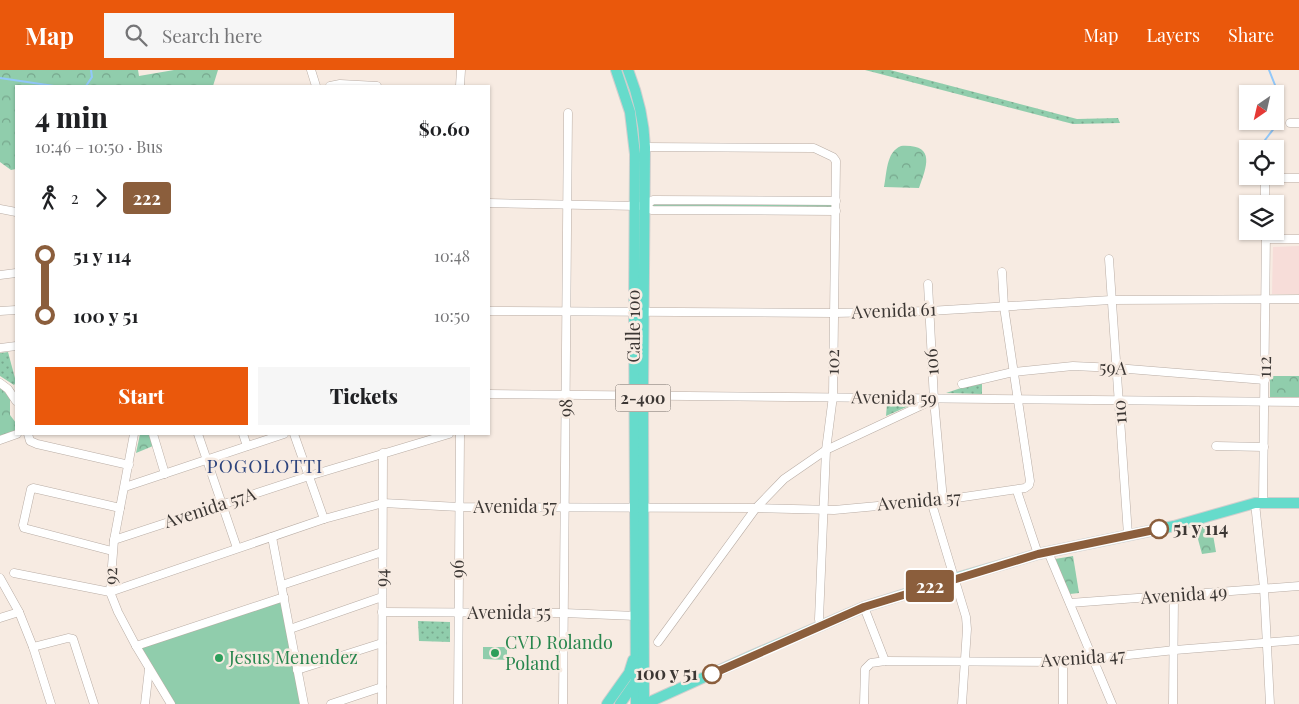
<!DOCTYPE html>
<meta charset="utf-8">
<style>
body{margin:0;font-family:"Playfair Display",serif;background:#f6f6f6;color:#202124;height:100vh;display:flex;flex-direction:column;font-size:19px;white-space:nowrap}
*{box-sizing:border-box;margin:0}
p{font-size:16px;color:#757577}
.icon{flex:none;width:28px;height:28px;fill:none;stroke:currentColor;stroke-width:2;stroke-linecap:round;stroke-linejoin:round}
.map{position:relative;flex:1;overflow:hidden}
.sheet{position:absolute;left:15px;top:15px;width:475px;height:350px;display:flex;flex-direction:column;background:#fff;border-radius:0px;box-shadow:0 1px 4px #0004}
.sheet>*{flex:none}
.badge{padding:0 10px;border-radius:4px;font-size:18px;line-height:32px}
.needle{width:32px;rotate:214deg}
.fabs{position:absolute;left:1239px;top:15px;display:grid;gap:10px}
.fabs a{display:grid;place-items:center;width:45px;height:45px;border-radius:0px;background:#fff;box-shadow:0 1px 4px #0004;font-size:25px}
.map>.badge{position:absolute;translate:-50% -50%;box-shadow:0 0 0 2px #fff}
.legs{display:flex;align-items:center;gap:8px;height:55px;padding:0 20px;font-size:16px}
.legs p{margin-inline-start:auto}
.summary{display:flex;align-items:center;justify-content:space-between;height:85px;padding:0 20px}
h1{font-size:28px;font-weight:800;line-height:38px}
.button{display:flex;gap:10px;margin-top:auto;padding:10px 20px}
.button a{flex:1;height:58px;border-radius:0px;background:#ea580c;color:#fff;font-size:20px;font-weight:800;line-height:58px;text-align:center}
.button a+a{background:#f6f6f6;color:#202124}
ul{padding:0 20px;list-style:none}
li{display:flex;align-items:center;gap:18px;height:60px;font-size:19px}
li i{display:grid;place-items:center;width:8px;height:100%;margin:0 6px;background:currentColor}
li i::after{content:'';width:12px;height:12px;margin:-6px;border:4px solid;border-radius:50%;background:#fff}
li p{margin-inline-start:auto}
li:first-child i{background:linear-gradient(#0000 50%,currentColor 0)}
li:last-child i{background:linear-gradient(currentColor 50%,#0000 0)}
header{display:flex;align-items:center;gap:30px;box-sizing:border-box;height:70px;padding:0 25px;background:#ea580c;color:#fff}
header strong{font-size:24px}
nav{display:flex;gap:28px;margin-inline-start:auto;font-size:18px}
.search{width:350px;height:45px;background:#f6f6f6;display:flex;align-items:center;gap:12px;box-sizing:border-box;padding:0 18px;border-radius:0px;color:#757577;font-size:19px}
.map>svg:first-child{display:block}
.education{fill:#f7ddd9}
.grass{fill:url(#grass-dots)}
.forest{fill:url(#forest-crowns)}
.garden{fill:#90cdac}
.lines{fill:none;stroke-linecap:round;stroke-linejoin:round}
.stream{stroke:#92c8f9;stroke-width:2}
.minor-casing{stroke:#b9ada5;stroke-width:9}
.major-casing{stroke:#d0cfce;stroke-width:12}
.minor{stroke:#fff;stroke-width:8}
.major{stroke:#66dbcb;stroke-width:10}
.line-1-casing{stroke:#fff;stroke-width:11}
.line-1{stroke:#8b5e3c;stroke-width:8}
.stop-1-dot{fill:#fff;stroke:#8b5e3c;stroke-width:2.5}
.leisure-dot{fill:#2e9e5b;stroke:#f7ebe2;stroke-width:2}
.labels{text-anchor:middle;stroke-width:5;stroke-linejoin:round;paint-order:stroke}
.shield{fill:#f7ebe2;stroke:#746d68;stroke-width:1}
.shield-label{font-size:16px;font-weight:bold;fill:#3c3734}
.street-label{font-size:18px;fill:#3c3734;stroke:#f7ebe2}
.stop-label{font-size:18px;font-weight:bold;fill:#3c3734;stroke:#f7ebe2;text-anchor:start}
.leisure-label{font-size:18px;fill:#27864d;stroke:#f7ebe2;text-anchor:start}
.neighbourhood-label{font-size:19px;letter-spacing:1px;fill:#2d447d;stroke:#f7ebe2}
</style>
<header>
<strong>Map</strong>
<div class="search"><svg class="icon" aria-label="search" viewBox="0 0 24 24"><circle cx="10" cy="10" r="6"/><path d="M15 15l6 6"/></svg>Search here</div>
<nav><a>Map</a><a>Layers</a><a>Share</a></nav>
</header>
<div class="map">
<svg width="1299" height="634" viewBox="0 0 1299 634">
<defs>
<pattern id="grass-dots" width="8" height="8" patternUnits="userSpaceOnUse" patternTransform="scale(1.25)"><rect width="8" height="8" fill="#90cdac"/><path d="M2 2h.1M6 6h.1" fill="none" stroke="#77a78d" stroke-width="1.8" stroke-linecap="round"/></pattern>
<pattern id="forest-crowns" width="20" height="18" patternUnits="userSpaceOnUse" patternTransform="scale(1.25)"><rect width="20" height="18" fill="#90cdac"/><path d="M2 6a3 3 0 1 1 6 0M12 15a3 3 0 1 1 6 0" fill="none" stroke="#77a78d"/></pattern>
</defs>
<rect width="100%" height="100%" fill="#f7ebe2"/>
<path class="education" d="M1299,176V224H1272L1273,177Z"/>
<g class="grass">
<path d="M621,0H624L636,40L642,79L640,133C637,90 640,40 621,0Z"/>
<path d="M865,0H890L1077,49L1118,48L1120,53L1073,54Z"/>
<path d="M653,132H833L834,139L652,138L649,136Z"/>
<path d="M8,282L16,312L14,315L0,306V283Z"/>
<path d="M982,311V324L946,323Z"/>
<path d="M887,334L911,335L886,346Z"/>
<path d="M418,551L450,552V572L419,571Z"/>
</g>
<g class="forest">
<path d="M0,0H138L139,6L174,0H218L213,16H16V99L11,100L0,92Z"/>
<path d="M901,76C936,74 927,96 919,118L884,117C887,103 886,82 901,76Z"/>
<rect x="1270" y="306" width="29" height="21"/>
<path d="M0,317L10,328V345L16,353V362L0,367Z"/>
<path d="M140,364H149L153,376L136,383Z"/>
<path d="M1211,453L1216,482L1202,484L1195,458Z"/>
<path d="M1073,486L1079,523L1070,524L1055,489Z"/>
</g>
<g class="garden">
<path d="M284,527L304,634H171L136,576Z"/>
<path d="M483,577H507V590L483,589Z"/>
</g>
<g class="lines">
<g class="stream">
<path d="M0,8L54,16"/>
<path d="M86,16L92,7L91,0"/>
<path d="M1265,70L1282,48L1277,20L1269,0"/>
</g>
<defs>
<g id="minor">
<path d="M311,0L316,16"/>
<path d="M330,16L340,14L377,16"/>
<path d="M460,16L461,0"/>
<path d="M1290,53H1299"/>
<path d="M645,77L814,78L833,87L836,91L833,326L826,380L819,549L820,555"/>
<path d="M489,133L638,136"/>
<path d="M1265,134V108H1299"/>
<path d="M0,139L16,142"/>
<path d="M836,141L652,140L645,136L653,130L836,131"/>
<path d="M1266,169H1299"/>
<path d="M1109,189L1128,465"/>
<path d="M0,205L16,203"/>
<path d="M928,214L934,330L943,430"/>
<path d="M0,241L16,240"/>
<path d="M489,241L834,243L929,241L1111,230L1299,229"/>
<path d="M0,278L16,276"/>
<path d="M0,313L8,319L16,331"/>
<path d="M962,314L1013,302L1073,296L1116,298L1265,310"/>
<path d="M489,324L1299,332"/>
<path d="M28,364L30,371L37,374L129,395"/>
<path d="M134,364L114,470L110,522L118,542L136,576L171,634"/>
<path d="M153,364L165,404"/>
<path d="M198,364L237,478"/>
<path d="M243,364L247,376"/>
<path d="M294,364L324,449"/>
<path d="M0,370L17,364"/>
<path d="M1216,376L1264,377"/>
<path d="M125,417L284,364"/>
<path d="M1017,421L1038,484"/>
<path d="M931,431L966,547L967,559L962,634"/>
<path d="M1255,433L1264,518L1270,634"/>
<path d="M1263,433L1266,161"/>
<path d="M272,467L304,634"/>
<path d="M114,470L309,406L449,364"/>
<path d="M112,481L24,458L23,455L31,419L33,418L120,438"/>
<path d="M1048,482L1112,634"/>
<path d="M14,503L110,522L324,449L383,433L459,437L756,438L834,440L943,430L1025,418L1029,415L1030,411L1004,237L1002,202"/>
<path d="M0,508L19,542L33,577L51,634"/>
<path d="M282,515L382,482"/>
<path d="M1070,533L1299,516"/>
<path d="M864,537L885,591"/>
<path d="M382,542L564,543L636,546"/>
<path d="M0,548L19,542"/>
<path d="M290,559L382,527"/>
<path d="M658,572L756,438L784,409L826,380L931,331"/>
<path d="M136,576L284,527"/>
<path d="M33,577L68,568L73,569L94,634"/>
<path d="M1063,592V634"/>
<path d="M297,600L382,573"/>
<path d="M145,634L149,599"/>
<path d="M331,634L382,617"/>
<path d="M382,634L383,383"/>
<path d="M458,634L460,364"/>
<path d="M563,634L568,43"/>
<path d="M864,634L865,599L871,593L885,591L1063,592L1175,580L1299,570"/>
<path d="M1173,634L1174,526"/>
</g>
<g id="major">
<path d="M616,0L630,42L635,84L634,241L636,634"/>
<path d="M628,0C638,25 644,50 645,77L643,325L644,634"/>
<path d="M607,634L629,603L633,590"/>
<path d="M620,634L636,611"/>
<path d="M645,634L751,586L864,537L953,509L1038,484L1174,456L1255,433H1299"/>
</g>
</defs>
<use href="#minor" class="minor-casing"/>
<use href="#major" class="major-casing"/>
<use href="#minor" class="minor"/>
<use href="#major" class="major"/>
</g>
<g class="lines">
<defs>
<path id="line-1" d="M712,604L864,537L1038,484L1159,459"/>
</defs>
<use href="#line-1" class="line-1-casing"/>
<use href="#line-1" class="line-1"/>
</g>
<g class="stop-1-dot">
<circle cx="1159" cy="459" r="9"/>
<circle cx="712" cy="604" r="9"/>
</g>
<g class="leisure-dot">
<circle cx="495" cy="583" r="5"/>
<circle cx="219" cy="588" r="5"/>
</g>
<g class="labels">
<rect class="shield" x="615.5" y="314.5" width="55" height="27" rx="4"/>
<g class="shield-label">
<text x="643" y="334">2-400</text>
</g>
<g class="street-label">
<text transform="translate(894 241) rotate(-2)" y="6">Avenida 61</text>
<text transform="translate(634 256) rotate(-90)" y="6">Calle 100</text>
<text transform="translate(833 292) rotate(-89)" y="6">102</text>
<text transform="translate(932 292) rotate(-93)" y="6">106</text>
<text transform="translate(1265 297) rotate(-89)" y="6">112</text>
<text transform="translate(1113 298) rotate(3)" y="6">59A</text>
<text transform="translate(894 328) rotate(1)" y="6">Avenida 59</text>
<text transform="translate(566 338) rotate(-89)" y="6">98</text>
<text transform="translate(1120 342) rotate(-94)" y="6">110</text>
<text transform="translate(919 431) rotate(-5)" y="6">Avenida 57</text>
<text x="515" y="443">Avenida 57</text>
<text transform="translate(210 438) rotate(-18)" y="6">Avenida 57A</text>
<text transform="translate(458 499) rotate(-90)" y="6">96</text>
<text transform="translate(111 506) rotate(-88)" y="6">92</text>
<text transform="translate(382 508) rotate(-90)" y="6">94</text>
<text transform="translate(1184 525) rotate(-4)" y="6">Avenida 49</text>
<text x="509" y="549">Avenida 55</text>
<text transform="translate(1083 588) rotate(-4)" y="6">Avenida 47</text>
</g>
<g class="stop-label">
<text x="1173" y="465">51 y 114</text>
<text x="698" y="610" text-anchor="end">100 y 51</text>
</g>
<g class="leisure-label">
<text x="505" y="579">CVD Rolando<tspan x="505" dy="21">Poland</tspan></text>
<text x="229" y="594">Jesus Menendez</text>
</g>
<g class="neighbourhood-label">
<text x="265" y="403">POGOLOTTI</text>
</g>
</g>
</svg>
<div class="fabs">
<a><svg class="needle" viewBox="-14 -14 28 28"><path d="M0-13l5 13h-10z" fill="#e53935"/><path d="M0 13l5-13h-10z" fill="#757577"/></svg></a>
<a><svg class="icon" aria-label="locate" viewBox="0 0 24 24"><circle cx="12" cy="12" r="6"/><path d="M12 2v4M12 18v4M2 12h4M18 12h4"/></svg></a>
<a><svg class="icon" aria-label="layers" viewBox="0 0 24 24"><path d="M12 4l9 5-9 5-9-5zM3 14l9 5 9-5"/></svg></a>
</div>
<b class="badge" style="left:930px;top:516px;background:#8b5e3c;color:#fff">222</b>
<section class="sheet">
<div class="summary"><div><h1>4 min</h1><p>10:46 – 10:50 · Bus</p></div><b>$0.60</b></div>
<div class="legs"><svg class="icon" aria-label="walk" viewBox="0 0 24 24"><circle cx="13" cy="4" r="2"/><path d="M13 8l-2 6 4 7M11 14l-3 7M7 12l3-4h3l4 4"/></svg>2<svg class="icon" aria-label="forward" viewBox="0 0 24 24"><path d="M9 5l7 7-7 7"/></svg><b class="badge" style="background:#8b5e3c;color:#fff">222</b></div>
<ul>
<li><i style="color:#8b5e3c"></i><b>51 y 114</b><p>10:48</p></li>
<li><i style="color:#8b5e3c"></i><b>100 y 51</b><p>10:50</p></li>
</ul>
<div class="button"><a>Start</a><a>Tickets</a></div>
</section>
</div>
